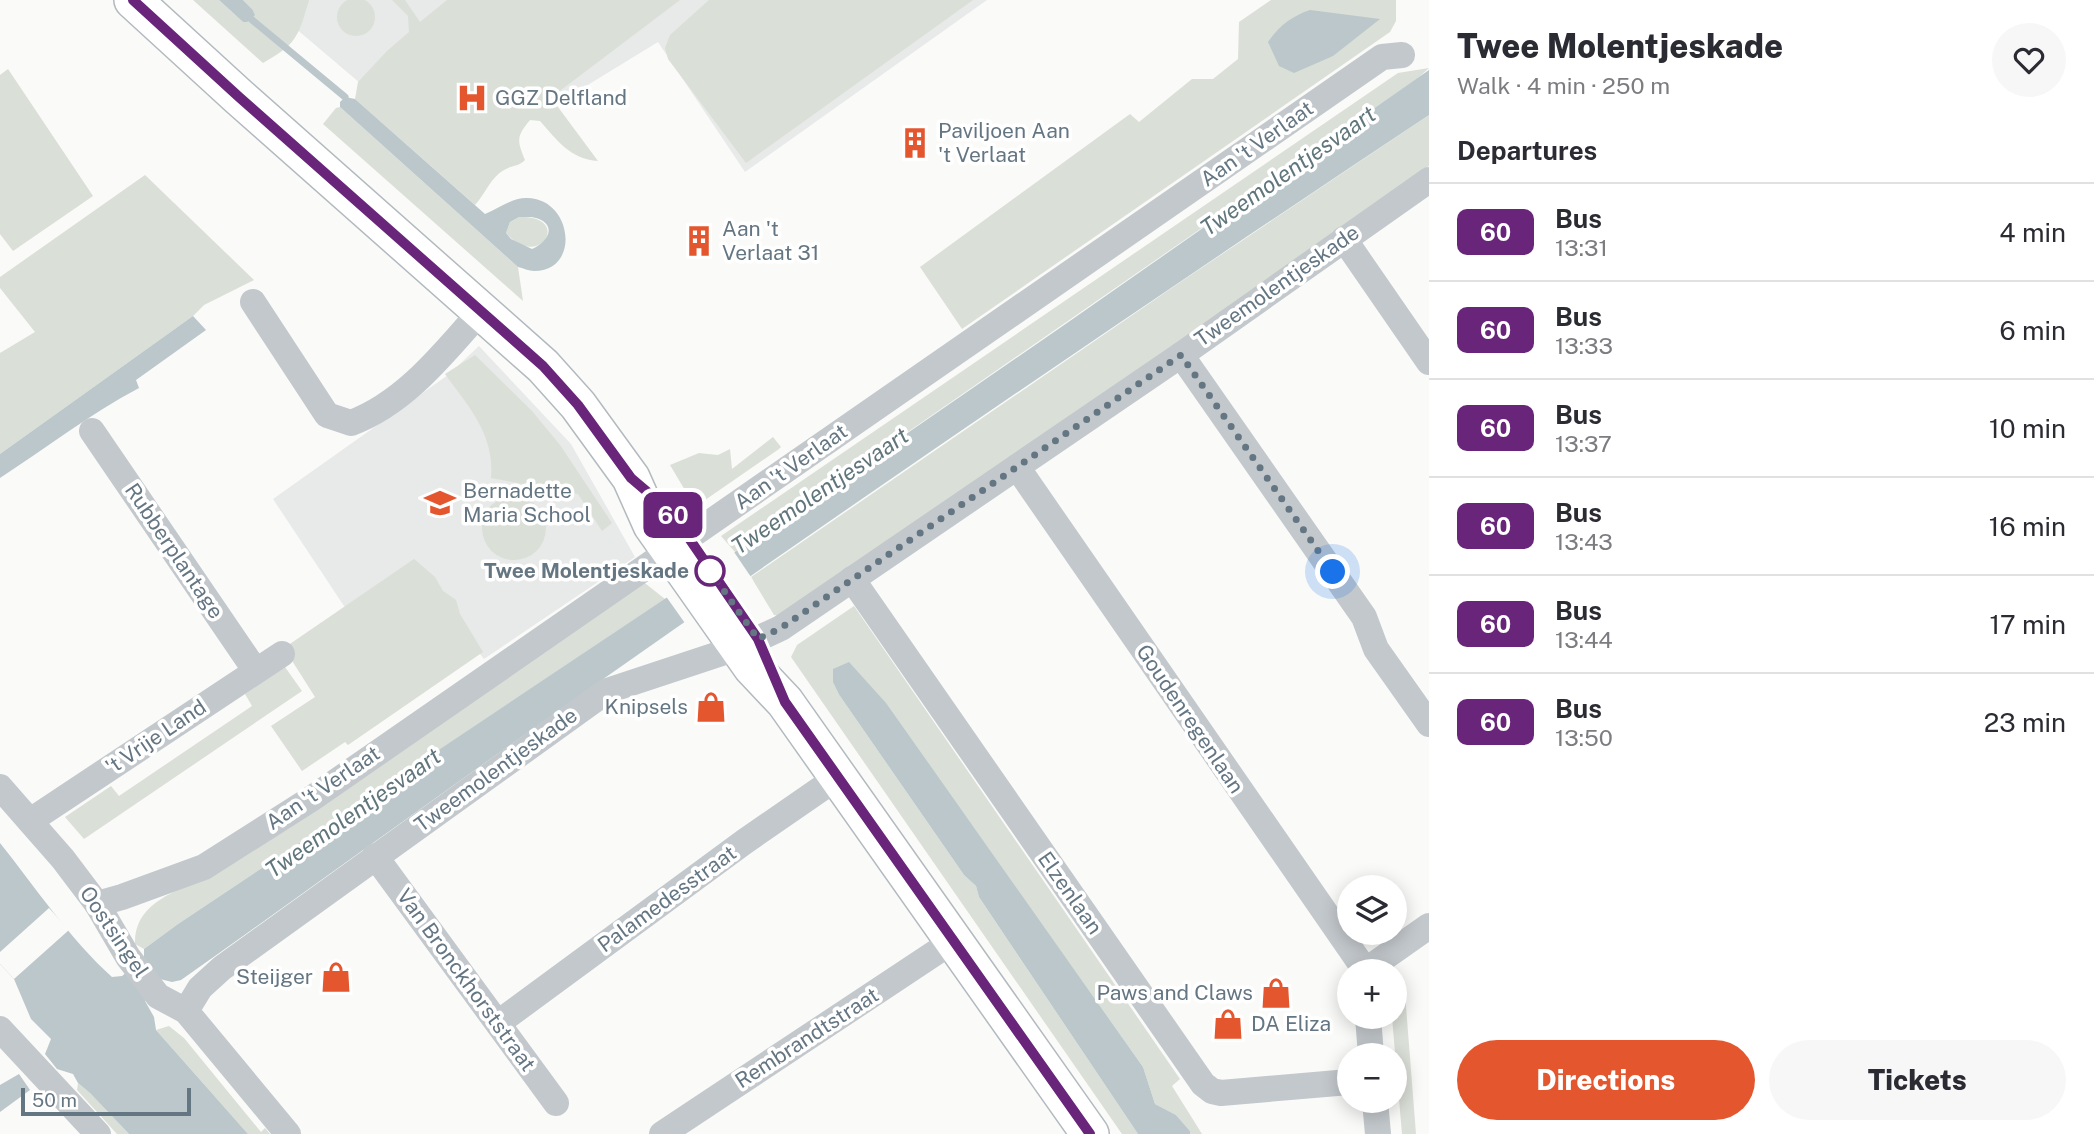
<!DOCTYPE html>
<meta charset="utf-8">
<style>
body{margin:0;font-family:"Public Sans",sans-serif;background:#f7f7f7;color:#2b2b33;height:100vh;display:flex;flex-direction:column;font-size:26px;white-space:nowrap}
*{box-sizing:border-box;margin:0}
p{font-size:23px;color:#7c7c81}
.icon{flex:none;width:38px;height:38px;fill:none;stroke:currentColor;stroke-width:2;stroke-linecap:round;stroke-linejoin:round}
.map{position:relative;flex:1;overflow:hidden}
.drawer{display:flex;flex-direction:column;background:#fff;width:665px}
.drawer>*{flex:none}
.badge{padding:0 14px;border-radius:10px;font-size:24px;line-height:46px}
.buttons{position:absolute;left:1337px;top:875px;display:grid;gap:14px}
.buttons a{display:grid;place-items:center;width:70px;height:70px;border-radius:50%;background:#fff;box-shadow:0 4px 18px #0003;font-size:35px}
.scale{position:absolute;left:21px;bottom:18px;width:170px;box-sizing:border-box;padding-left:7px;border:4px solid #657683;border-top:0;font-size:19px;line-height:24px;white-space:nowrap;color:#657683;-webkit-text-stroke:5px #fff;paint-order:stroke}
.you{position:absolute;width:35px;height:35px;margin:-18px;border:5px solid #fff;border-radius:50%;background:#1a73e8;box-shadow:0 0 0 10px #1a73e833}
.map>.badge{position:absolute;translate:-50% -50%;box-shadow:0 0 0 4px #fff}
h2{padding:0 28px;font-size:26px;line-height:63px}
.round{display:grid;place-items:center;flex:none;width:74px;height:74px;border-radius:37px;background:#f7f7f7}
.overview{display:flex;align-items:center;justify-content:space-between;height:119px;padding:0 28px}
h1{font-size:33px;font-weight:800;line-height:52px}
.cta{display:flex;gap:14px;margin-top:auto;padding:14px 28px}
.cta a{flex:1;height:80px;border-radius:42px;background:#e4572e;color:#fff;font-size:28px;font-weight:800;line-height:80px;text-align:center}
.cta a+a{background:#f7f7f7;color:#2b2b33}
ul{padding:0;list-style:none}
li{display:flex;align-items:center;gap:21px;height:98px;padding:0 28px;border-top:2px solid #e1e1e2}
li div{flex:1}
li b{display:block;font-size:26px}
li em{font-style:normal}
li .badge{min-width:77px;font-weight:700;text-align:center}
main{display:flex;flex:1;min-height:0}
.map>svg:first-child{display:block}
.built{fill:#e8e9e9}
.green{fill:#dadfd7}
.water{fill:#bbc7cb;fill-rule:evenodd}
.pier{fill:#fafaf8}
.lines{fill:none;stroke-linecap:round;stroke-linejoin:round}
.stream{stroke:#bbc7cb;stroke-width:7}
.secondary-casing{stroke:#b3babf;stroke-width:40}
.street{stroke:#c3c8cc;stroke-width:26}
.secondary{stroke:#fff;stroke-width:37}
.line-casing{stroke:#fff;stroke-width:16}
.line{stroke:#68257a;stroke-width:10}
.walk{stroke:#657683;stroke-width:7;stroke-dasharray:0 12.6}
.stop-dot{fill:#fff;stroke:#68257a;stroke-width:3.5}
.labels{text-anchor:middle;stroke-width:7;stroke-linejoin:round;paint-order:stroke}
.poi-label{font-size:21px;fill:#657683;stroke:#fff;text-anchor:start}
.street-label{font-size:21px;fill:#657683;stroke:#fff}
.stop-label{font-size:21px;font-weight:bold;fill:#657683;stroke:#fff;text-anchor:end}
.water-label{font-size:23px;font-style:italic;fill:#60757c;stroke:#fff}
</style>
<main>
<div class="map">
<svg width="1429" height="1134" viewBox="0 0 1429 1134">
<rect width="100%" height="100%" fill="#fafaf8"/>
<g class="built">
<path d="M262,0H987L745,172L658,42L455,166L445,155Z"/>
<path d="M479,346L571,444L635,557L484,659L410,568L346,609L273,499L448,375Z"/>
</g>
<g class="green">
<circle cx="356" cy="17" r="19"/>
<path d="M193,0H219L243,22L252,9L243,0H309C298,37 297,44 263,63Z"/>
<path d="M392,0H405L420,22L447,0H680L553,96L555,103L598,161C570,159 558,141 540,121L530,120C516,137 517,140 525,160C518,167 512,165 504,170C491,177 485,194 475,205L355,99L358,82L387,51L409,32L408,16Z"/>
<path d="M709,0H973L746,163L668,59L665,48L670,35Z"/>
<path d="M1271,0H1396V21L1390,32L962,329L920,267L1130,114L1139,122L1192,79H1213L1238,59L1239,22Z"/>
<path d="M1429,68L1418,78L735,552L721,536L1398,73Z"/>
<path d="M8,69L93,196L13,251L0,234V75Z"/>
<path d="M340,107L518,267L523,301L323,124L336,108Z"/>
<path d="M1429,115V166L790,617L774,615L751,577L1176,285Z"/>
<path d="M145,175L254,280L204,305L193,316L0,454V353L35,332L0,288V277Z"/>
<path d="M519,217C573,215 540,272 506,233L510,222Z"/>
<path d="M475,355L532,411L560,445L612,523L602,531L578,494L491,478C495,435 469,407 445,374Z"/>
<path d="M773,437L781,447L779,449L695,507L670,465L699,453L718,455L730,449L732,469Z"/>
<circle cx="514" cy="528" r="32"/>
<path d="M414,559L435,577L443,591L456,600L460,614L483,652L348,745L345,742L302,771L271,726L315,697L284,648Z"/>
<path d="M641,580L665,599L178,924L144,949L135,944C134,906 169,894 198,881Z"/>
<path d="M854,606L1180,1079L1172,1086L1202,1134H1190V1131L1176,1115L1155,1104L1143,1067L971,824L861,676L840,696L964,875L976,886L979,897L1138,1134H1122L791,657L797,645Z"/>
<path d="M285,667L302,691L84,839L65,817L111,786L119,796L252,706L245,694Z"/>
<path d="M1404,981L1416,1134H1402L1392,1017H1395V982Z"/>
<path d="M169,1026L184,1038L261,1132L265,1128L270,1134H248L156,1030Z"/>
<path d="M78,1083L90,1093L129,1134H117L77,1090Z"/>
</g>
<g class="water">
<path d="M219,0H243L252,9L255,15L247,22H243Z"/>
<path d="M1310,10L1380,19L1333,56L1294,73L1279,66L1268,42C1279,26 1292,16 1310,10Z"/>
<path d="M1429,70V115C1143,305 859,499 579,696C446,790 314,886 181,980L172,982L160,979L145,1001L154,1017L156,1030L248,1134H129L90,1093L78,1083L73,1074L57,1069L45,1054L51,1039L31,1019L14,979L0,964V843C36,888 69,938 112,977L122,976L144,958V949L178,924L735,552L1067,323Z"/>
<path d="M345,97L355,99L485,214C498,209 512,198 526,198C572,197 582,271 534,271C529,271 523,268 518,267L340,107V102ZM519,217C527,217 536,216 543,221C557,231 542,245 532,249L511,239L506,233L510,222Z"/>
<path d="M193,316L206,330L136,380L139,388C90,414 46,448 0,478V454Z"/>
<path d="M849,662L886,703L1143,1067L1155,1104L1176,1115L1190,1131V1134H1138L979,897L976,886L964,875L840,696L833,682V669Z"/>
<path d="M19,1074L30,1090L0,1112V1085Z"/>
</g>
<g class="pier">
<path d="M732,549L753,580L687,626L665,595Z"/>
<path d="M49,908L69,930L14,979L0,964V952Z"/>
</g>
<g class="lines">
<path class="stream" d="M251,19L345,97"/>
<defs>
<path id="secondary" d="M133,0L239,97L543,366L578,405L631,478L652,525L752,667L785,702L1090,1134"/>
</defs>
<use href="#secondary" class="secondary-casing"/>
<g class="street">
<path d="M1344,239L1429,362"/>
<path d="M253,302L327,415L351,423C405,403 444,353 481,311"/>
<path d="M1181,355L1364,617L1376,649L1429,724"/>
<path d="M92,431L255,670"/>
<path d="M1017,467L1365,970"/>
<path d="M852,579L1203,1084L1212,1091L1221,1093L1349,1082"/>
<path d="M0,787L63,859L97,904L128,957L158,996L186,1011L288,1134"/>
<path d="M30,821L282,654"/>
<path d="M375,856L556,1103"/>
<path d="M97,904L122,897L204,867L311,799L1382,57L1402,55"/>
<path d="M1365,971L1429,926"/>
<path d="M186,1011L200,988L222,968L607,691L740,647L781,628L1181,355L1429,180"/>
<path d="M1368,1017L1371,1055"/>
<path d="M498,1023L744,842L838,777"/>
<path d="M0,1029L98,1134"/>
<path d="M1375,1101L1378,1134"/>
<path d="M662,1134L953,941"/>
</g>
<use href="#secondary" class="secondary"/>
</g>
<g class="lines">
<defs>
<path id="line" d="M133,0L239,97L543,366L578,405L631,478L671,512L758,639L785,702L1090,1134"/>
</defs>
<use href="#line" class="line-casing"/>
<use href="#line" class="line"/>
<path class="walk" d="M710,571L758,639L781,628L1181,355L1333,572"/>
</g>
<defs>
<symbol id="hospital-bare" viewBox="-9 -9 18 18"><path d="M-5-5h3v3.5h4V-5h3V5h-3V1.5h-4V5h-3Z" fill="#e4572e" stroke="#fff" stroke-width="2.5" paint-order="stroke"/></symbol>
<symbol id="building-bare" viewBox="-9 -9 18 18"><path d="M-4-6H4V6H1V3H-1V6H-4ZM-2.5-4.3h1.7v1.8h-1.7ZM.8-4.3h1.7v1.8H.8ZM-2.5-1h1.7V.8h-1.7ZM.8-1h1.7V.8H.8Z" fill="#e4572e" stroke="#fff" stroke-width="2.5" paint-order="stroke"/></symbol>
<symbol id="school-bare" viewBox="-9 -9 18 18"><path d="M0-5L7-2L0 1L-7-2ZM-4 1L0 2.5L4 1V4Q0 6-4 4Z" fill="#e4572e" stroke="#fff" stroke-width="2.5" paint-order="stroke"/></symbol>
<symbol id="shop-bare" viewBox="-9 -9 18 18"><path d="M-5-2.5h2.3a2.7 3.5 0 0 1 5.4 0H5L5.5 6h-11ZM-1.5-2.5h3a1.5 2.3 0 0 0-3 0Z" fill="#e4572e" stroke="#fff" stroke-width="2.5" paint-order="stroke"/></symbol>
</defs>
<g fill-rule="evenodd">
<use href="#hospital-bare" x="450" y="76" width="44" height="44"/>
<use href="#building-bare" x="893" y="121" width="44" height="44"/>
<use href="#building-bare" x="677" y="219" width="44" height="44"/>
<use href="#school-bare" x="418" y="481" width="44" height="44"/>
<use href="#shop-bare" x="689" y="685" width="44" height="44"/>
<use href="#shop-bare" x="314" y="955" width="44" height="44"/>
<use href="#shop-bare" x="1254" y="971" width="44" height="44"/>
<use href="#shop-bare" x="1206" y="1002" width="44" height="44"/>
</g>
<circle class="stop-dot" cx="710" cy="571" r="14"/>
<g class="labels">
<g class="poi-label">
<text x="495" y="105">GGZ Delfland</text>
<text x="938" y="138">Paviljoen Aan<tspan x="938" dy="24">'t Verlaat</tspan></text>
<text x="722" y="236">Aan 't<tspan x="722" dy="24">Verlaat 31</tspan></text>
<text x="463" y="498">Bernadette<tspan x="463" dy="24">Maria School</tspan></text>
<text x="688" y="714" text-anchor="end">Knipsels</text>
<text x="313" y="984" text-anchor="end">Steijger</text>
<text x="1253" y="1000" text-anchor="end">Paws and Claws</text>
<text x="1251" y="1031">DA Eliza</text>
</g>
<g class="street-label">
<text transform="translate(1257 144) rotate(-35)" y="7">Aan 't Verlaat</text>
<text transform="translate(1277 286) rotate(-35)" y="7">Tweemolentjeskade</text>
<text transform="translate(791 467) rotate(-35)" y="7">Aan 't Verlaat</text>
<text transform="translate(174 551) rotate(56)" y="7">Rubberplantage</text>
<text transform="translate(1190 719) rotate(56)" y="7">Goudenregenlaan</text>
<text transform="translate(156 737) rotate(-34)" y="7">'t Vrije Land</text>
<text transform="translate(496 770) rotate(-36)" y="7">Tweemolentjeskade</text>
<text transform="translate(323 788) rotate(-34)" y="7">Aan 't Verlaat</text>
<text transform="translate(1070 893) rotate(55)" y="7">Elzenlaan</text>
<text transform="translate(667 899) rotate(-36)" y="7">Palamedesstraat</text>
<text transform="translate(114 932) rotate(56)" y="7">Oostsingel</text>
<text transform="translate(466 980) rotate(54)" y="7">Van Bronckhorststraat</text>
<text transform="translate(807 1038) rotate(-33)" y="7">Rembrandtstraat</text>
</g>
<g class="stop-label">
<text x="689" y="578">Twee Molentjeskade</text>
</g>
<g class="water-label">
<text transform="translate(1288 171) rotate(-35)" y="8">Tweemolentjesvaart</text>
<text transform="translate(820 491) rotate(-34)" y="8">Tweemolentjesvaart</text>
<text transform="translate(353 813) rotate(-35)" y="8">Tweemolentjesvaart</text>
</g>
</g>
</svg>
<div class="buttons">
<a><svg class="icon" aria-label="layers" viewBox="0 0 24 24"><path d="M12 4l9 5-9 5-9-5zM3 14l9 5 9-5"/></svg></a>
<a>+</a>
<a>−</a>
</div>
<div class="scale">50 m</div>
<div class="you" style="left:1333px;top:572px"></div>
<b class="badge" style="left:673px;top:515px;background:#68257a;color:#fff">60</b>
</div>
<section class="drawer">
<div class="overview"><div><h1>Twee Molentjeskade</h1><p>Walk · 4 min · 250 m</p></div><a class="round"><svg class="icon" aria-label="heart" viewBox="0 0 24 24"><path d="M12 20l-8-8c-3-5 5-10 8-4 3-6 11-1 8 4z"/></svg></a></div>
<h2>Departures</h2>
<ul>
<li><span class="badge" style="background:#68257a;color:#fff">60</span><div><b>Bus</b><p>13:31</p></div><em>4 min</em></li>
<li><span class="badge" style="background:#68257a;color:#fff">60</span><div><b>Bus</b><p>13:33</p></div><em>6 min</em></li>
<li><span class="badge" style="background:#68257a;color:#fff">60</span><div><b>Bus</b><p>13:37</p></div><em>10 min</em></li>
<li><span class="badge" style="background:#68257a;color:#fff">60</span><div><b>Bus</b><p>13:43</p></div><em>16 min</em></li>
<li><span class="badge" style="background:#68257a;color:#fff">60</span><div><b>Bus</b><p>13:44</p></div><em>17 min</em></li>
<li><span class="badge" style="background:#68257a;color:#fff">60</span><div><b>Bus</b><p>13:50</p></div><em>23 min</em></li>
</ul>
<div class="cta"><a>Directions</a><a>Tickets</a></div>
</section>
</main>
